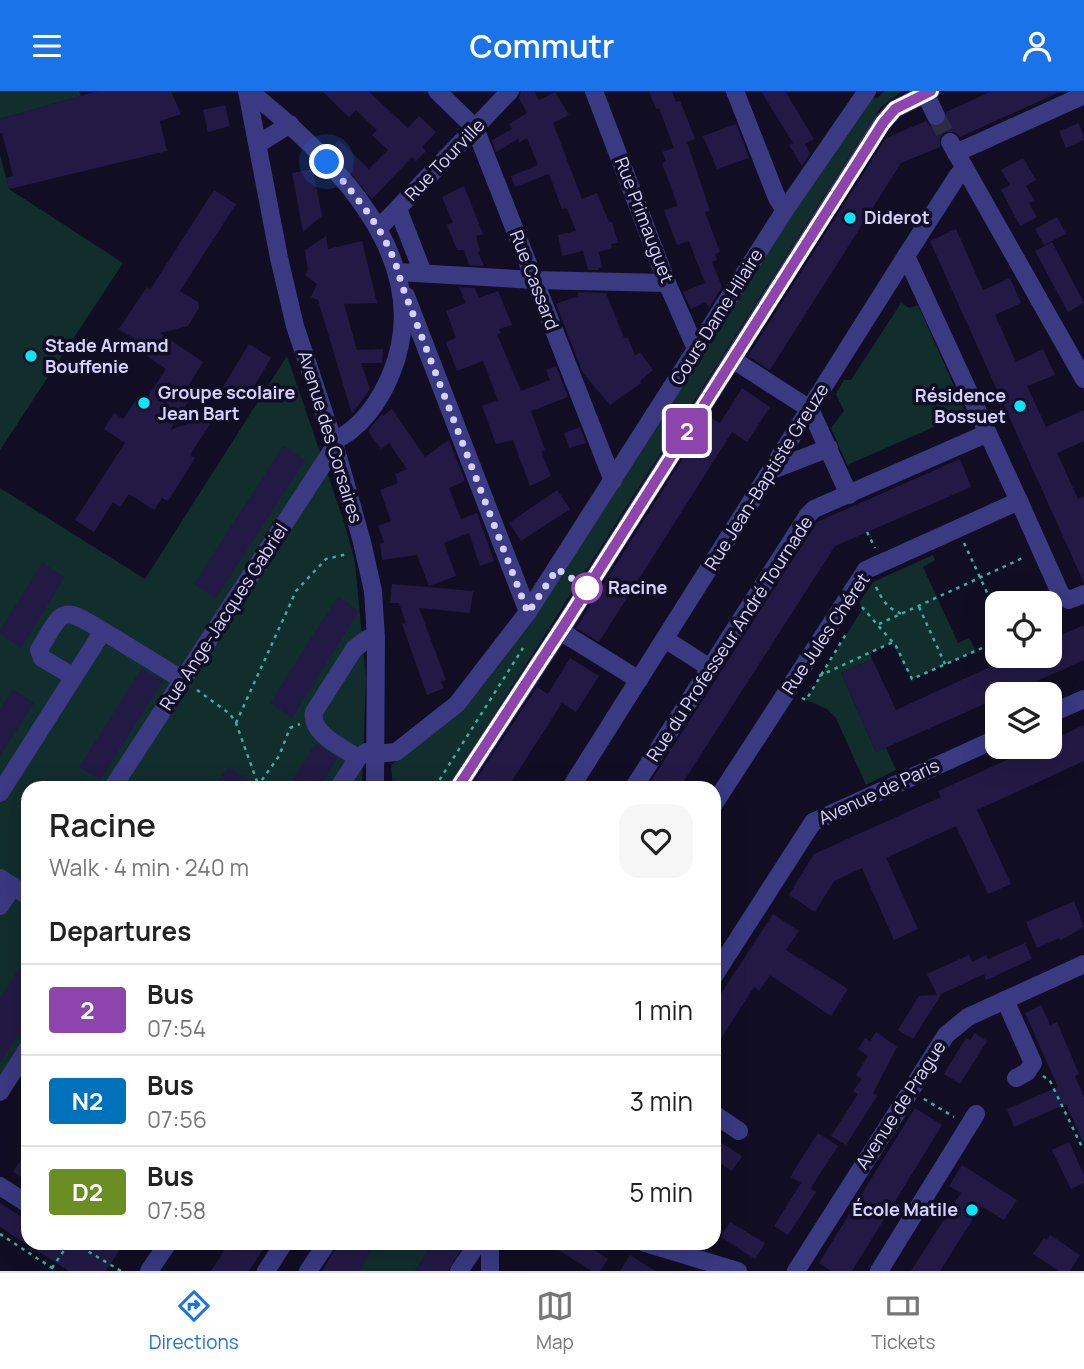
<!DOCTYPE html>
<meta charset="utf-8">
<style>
body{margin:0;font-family:Manrope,sans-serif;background:#f6f6f6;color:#222;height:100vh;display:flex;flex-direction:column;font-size:26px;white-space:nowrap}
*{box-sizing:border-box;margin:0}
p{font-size:23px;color:#767676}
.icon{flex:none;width:38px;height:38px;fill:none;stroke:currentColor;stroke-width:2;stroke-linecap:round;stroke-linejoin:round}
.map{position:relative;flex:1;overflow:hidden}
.sheet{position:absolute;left:21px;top:690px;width:700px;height:469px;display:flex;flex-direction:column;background:#fff;border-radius:21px;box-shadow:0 7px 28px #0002}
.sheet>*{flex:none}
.badge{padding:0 14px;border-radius:5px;font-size:24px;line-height:46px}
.fabs{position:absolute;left:985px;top:500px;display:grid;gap:14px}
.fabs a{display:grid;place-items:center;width:77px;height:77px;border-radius:14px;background:#fff;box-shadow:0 7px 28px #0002;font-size:35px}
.you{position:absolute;width:35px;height:35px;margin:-18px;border:5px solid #fff;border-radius:50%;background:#1a73e8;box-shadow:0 0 0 10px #1a73e833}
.map>.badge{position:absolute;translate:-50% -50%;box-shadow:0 0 0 4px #fff}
h2{padding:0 28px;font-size:26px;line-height:63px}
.round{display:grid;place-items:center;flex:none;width:74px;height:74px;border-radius:21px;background:#f6f6f6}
.summary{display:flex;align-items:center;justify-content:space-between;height:119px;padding:0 28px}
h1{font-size:33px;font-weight:600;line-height:52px}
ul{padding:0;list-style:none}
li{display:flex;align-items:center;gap:21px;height:91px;padding:0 28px;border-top:2px solid #e0e0e0}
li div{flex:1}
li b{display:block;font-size:26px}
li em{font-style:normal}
li .badge{min-width:77px;font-weight:700;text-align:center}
header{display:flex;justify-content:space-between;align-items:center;height:91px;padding:0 28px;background:#1a73e8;color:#fff;font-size:32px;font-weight:600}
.tabs{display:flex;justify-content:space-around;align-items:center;height:98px;border-top:2px solid #e0e0e0;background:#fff;font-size:19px;color:#767676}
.tabs a{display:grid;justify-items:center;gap:4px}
.tabs .current{color:#1a73e8}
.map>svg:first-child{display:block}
.green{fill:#112d2c}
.building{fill:#221a44}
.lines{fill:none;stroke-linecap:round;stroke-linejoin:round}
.minor-tunnel{stroke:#2e2b44;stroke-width:18;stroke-dasharray:18 9;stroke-linecap:butt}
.path{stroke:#2fb4a9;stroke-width:2.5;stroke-dasharray:3.5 5;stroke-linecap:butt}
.minor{stroke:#3a3982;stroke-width:18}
.line-casing{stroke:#fff;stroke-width:16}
.line{stroke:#8e44ad;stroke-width:10}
.walk{stroke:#d5d1ff;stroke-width:7;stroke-dasharray:0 12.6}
.poi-dot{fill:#02e8fa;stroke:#110e23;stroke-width:2.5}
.stop-dot{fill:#fff;stroke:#8e44ad;stroke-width:3.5}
.labels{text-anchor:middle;stroke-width:7;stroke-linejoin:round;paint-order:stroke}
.street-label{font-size:18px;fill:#d5d1ff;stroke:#110e23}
.poi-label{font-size:18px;font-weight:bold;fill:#d5d1ff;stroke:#110e23;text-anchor:start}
.stop-label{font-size:18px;font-weight:bold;fill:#d5d1ff;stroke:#110e23;text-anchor:start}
</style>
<header><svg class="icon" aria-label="menu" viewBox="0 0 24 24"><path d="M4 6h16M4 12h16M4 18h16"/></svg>Commutr<svg class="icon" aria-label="person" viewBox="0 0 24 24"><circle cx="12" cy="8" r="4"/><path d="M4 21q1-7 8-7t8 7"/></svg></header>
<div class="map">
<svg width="1084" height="1180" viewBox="0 0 1084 1180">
<rect width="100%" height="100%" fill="#110e23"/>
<g class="green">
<path d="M0,0H79L81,5L0,28Z"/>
<path d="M884,0H902L881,16L448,696H393L391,674L467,612L844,37L872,4L877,8Z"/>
<path d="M0,64L9,98L123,172L0,359Z"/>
<path d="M901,212L910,217L918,214L966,322L847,374L831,337L844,320L836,303L844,289H851Z"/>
<path d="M287,265L345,434L355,472L366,586L362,696H28V957L0,1001V397L145,488Z"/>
<path d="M933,464L935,469L923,476L958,552L969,547L976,560L912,588L892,552L870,562L872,568L841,582L876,661L886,657L896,679L866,694L836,627L827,618L806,609L863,517L859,512L873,491Z"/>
<path d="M362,1152H433L415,1180H359L372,1158Z"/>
</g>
<g class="building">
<path d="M98,0H171L181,23L160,30L167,60L9,98L6,87L13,85L2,42H0V28Z"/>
<path d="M322,0H368L408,37L419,25L436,41L422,56L426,60L416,70L412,66L372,108L330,58L339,49L369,78L388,59L372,44L377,39L356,19L349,26Z"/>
<path d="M521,0H534L539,9L555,1L569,24L553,32L582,108L597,102L609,131H612L618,152L611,153L612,157L599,161L602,177H598L599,179H588L583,160L562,165L558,144L576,140L567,117L562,118L549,83L515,96L511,85L538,74L527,47L519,52L518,48L496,61L492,49L512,38L509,33L527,22L519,7Z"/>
<path d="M649,0H672L676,11L680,10L695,48L687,51L710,120L705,121L720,161L715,163L717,169L712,171L722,196L709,217L706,211L691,218L683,201L705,192L689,150L677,154L664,119L678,115L662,72L666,70L662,61L674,57L659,17L656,18Z"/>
<path d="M761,0H785L814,48L805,53L810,62L802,75L789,54L793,52Z"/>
<path d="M992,0H1062L960,46L955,41H945L940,46V56L901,72L770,279L748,265L886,47L926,30L930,35H940L946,31V21Z"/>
<path d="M225,14L230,35L208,41L203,19Z"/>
<path d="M1079,32L1084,49L1066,57L1059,40Z"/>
<path d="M736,33L749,67L717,78L703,45Z"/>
<path d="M1023,67L1036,89L1026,95L1034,109L1029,112L1037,126L1020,135L1001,99L1010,94L1001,79Z"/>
<path d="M313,78L322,125L303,141L292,82Z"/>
<path d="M464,95L483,143L476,145L480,160L478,161L484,175L469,174L464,159H457L447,134L453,132L442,106Z"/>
<path d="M214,99L236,113L180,200L198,211L199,217L188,235L160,242L203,271L187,297L194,301L170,339L217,322L190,364L195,367L168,410L162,407L154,419L129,403L120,416L113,411L94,441L75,429L125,352L104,338L114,322L123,328L138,306L145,310L166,278L144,263L142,253L119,238L147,196L150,199Z"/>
<path d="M1057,126L1066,143L1044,154L1035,138Z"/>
<path d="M956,138L983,199L1010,187L1021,212L995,224L1016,271L1043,258L1055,284L1027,295L1046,336L1084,319V350L1057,362L1078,408L1084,405V492L930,150Z"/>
<path d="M326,145L328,158L362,150L377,212L344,213L357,259L383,258L382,272H361L370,298L352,323L318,209L311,206L317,193L305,184L308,179L305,159Z"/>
<path d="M1052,151L1084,212L1068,221L1035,160Z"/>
<path d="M459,196L475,197L479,207L498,200L512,234L499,238L501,242L497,243L521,300L550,289L546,279L556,275L568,306L531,320L545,359L541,360L551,385L530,395L513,349L496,353L482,315L498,309L483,270L457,280L446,251L456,247L446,220L466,212Z"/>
<path d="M578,201L606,202L624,247H628L635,265L640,261L653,279L640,290L641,292L610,314L583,282L556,213L578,205Z"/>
<path d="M249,253L271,267L246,309L223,296Z"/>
<path d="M742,297L770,316L747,351L732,341L599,551L576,537L709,326L720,332Z"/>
<path d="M392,318L425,366L449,349L465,390L449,397L461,428L477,422L494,470L480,475L469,442L444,452L456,485L429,495L417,464L382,469L380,453L384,451L378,435L391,430L380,399L398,392L395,383L407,378L389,352L381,358L368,340L382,323L383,325Z"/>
<path d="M580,336L586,352L569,357L564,342Z"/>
<path d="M283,355L305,369L216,507L194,493Z"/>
<path d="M960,368L971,396L835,455L680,696H647L817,431Z"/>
<path d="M557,399L570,418L521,450L509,432Z"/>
<path d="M42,472L65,486L21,557L0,543V539Z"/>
<path d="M392,493L473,500L470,522L419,517L446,589L441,591L444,597L427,604L402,533L406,532L399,512H390Z"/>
<path d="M338,505L359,520L292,627L270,612Z"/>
<path d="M1084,534V569L1005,604H998V607L876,661L841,582L872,568L896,619L1014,565H1050V549Z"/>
<path d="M570,567L599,585L576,621L562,612L508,696H471L537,596L548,603Z"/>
<path d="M142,577L163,590L100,689L79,676Z"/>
<path d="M13,598L34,612L0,665V617Z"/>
<path d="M1084,634V670L977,719L1011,793L988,803L956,735L886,767L918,838L894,849L862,777L834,790L815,821L789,804L814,763L941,706L938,700L1036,656H1050V650Z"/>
<path d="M316,652L337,667L327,684L319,696H288Z"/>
<path d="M228,676L259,696H215Z"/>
<path d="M1074,810L1084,836L1065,847L1060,849L1059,847L1037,857L1026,831Z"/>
<path d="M773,823L799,840L786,859L848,898L831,925L770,884L759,900L754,896L714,958V913Z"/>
<path d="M1025,852L1032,868L986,889L984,883L939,904H941L913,948L898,939L919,905L937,904L927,883L969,864L972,871L986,864L988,868Z"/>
<path d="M28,864V928L0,972V907Z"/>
<path d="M1041,914L1050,934L1057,931L1079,983L1075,985L1084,1006V1053L1066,1013L1014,1036L1007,1018L1058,996L1025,922Z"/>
<path d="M876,941L897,956L873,1002L877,1005L846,1054L831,1045L858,1003L853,1000L862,988L856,984L868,965L858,958L865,947L870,950Z"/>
<path d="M975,942L987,950L960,993L944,983L966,947L970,949Z"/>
<path d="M915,1017L942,1034L852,1180H831L819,1172Z"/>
<path d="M818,1042L838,1055L810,1098L805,1095L816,1101L788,1144L774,1135L801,1092L791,1086L793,1081Z"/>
<path d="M714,1047L742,1065L732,1080L714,1068Z"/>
<path d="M1069,1051L1084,1084V1092L1071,1098L1052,1059Z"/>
<path d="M28,1058V1091L13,1081Z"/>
<path d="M962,1074L1017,1109L1004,1129L981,1115L940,1180H911L961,1102L949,1095Z"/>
<path d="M0,1112L28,1130V1152H124L106,1180H69L0,1136Z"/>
<path d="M730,1131L765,1152L755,1168L721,1146Z"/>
<path d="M1050,1144L1080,1164L1070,1180H1059L1033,1163L1044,1147L1047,1149Z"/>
<path d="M229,1152H267L249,1180H211Z"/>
<path d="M339,1152H362L373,1158L359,1180H322Z"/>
<path d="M433,1152H465L448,1180H415Z"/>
<path d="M547,1152H583L608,1168L600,1180H592Z"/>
<path d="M630,1164L655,1180H620Z"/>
</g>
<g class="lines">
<path class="minor-tunnel" d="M936,25L950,51"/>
<g class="path">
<path d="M867,441L875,457"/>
<path d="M964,452L998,525"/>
<path d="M876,496C883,510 887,517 902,523"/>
<path d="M862,516L896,555L912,588L998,550"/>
<path d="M919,516L945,573"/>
<path d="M1050,527L1059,523"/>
<path d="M879,533L1025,466"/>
<path d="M819,585L893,551"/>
<path d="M197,599L230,623L236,632L259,696"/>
<path d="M802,607L806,609L846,543"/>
<path d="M236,632L296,500L326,468L347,463"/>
<path d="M257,696L279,665L290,637L300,633"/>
<path d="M435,696L523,557"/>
<path d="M1043,985L1050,990L1082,1056L1084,1055"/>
<path d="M924,1008L954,1026"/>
<path d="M0,1143L52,1177L50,1180"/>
<path d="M74,1152L121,1180"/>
<path d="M52,1177L69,1152"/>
</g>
<g class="minor">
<path d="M247,0L279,167L295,235L335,355L362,451L373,500L376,547L375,696"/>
<path d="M249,0C331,65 439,168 391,283C380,310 360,339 333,350"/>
<path d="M437,0L475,37L613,390"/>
<path d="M594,0L667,192L696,258"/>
<path d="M735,0L777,107L785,119"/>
<path d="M924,0L936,25"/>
<path d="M950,51L1084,288"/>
<path d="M258,53L290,33"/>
<path d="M956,62L1084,4"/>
<path d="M398,118L423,182"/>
<path d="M379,137L510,0"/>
<path d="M906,165L1019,410"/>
<path d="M398,181L534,189L667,192"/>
<path d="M406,205L528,521"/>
<path d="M732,268L810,318L849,404"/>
<path d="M772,379L829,357"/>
<path d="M560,540L639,589"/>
<path d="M665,548L710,577"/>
<path d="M74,586L42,567L39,559C63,519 60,513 103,540"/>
<path d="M1050,623L1084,608"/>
<path d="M376,663L396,661L457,613L528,521L785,119L867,0"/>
<path d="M358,667C342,656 310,643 314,621L354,558L367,548L376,547"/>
<path d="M113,696L335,355"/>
<path d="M339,696L358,667L366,661"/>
<path d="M458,696L566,531L882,32L895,18L931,0"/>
<path d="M571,696L906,165L958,84L967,81"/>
<path d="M634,696L808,424L814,418L988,342"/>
<path d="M0,702L103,540L183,589"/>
<path d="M714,713L866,479L1019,410L1061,504L1069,509L1084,503"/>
<path d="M0,787L28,805"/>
<path d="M0,815L13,795"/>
<path d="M714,885L813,731L998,647"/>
<path d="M1005,909L1033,972L1027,981L1016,987"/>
<path d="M0,1001L28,957"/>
<path d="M714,1023L739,1040"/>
<path d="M0,1095L28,1113"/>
<path d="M490,1152V1180"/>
<path d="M645,1152L738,1180"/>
<path d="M149,1180L168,1152"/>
<path d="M266,1180L284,1152"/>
<path d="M308,1180L327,1152"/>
<path d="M459,1180L478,1152"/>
<path d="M796,1180L946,944L968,926L1084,873"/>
<path d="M879,1180L976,1023"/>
</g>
</g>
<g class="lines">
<defs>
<path id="line" d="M458,696L566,531L883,32L895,18L931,0"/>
</defs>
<use href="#line" class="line-casing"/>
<use href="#line" class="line"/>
<path class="walk" d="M327,71C358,108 391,145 401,192L528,522L557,478L587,497"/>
</g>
<g class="poi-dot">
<circle cx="850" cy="127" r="7"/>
<circle cx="31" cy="265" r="7"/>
<circle cx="144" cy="312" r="7"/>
<circle cx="1020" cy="315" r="7"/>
<circle cx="972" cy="1119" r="7"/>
</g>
<circle class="stop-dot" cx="587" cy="497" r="14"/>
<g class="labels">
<g class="street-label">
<text transform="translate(445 69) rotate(-46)" y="6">Rue Tourville</text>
<text transform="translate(644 129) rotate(69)" y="6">Rue Primauguet</text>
<text transform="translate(534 189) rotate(69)" y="6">Rue Cassard</text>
<text transform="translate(717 226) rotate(-58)" y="6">Cours Dame Hilaire</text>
<text transform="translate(330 346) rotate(73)" y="6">Avenue des Corsaires</text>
<text transform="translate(767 386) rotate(-58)" y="6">Rue Jean-Baptiste Greuze</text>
<text transform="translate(224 526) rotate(-57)" y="6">Rue Ange-Jacques Gabriel</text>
<text transform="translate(826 543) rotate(-56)" y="6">Rue Jules Chéret</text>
<text transform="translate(730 548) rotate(-57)" y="6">Rue du Professeur André Tournade</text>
<text transform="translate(879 701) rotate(-25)" y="6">Avenue de Paris</text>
<text transform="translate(901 1014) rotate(-57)" y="6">Avenue de Prague</text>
</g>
<g class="poi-label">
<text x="864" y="133">Diderot</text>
<text x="45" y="261">Stade Armand<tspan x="45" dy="21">Bouffenie</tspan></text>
<text x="158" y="308">Groupe scolaire<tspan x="158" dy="21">Jean Bart</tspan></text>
<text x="1006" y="311" text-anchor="end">Résidence<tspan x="1006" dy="21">Bossuet</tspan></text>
<text x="958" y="1125" text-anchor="end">École Matile</text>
</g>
<g class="stop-label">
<text x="608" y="503">Racine</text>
</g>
</g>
</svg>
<div class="fabs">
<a><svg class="icon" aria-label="locate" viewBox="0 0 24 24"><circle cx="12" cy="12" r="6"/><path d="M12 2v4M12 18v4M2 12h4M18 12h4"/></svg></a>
<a><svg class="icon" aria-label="layers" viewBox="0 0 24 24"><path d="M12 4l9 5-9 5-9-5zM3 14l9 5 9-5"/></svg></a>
</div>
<div class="you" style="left:327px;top:71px"></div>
<b class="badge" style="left:687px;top:340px;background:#8e44ad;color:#fff">2</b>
<section class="sheet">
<div class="summary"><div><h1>Racine</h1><p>Walk · 4 min · 240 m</p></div><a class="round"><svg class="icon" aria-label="heart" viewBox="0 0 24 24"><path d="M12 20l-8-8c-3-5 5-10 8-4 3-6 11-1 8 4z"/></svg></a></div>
<h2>Departures</h2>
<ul>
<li><span class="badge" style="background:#8e44ad;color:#fff">2</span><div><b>Bus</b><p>07:54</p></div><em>1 min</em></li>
<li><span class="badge" style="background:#0072bc;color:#fff">N2</span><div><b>Bus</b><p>07:56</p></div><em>3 min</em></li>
<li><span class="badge" style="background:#6b8e23;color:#fff">D2</span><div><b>Bus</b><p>07:58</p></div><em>5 min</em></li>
</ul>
</section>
</div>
<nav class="tabs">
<a class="current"><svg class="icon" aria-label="directions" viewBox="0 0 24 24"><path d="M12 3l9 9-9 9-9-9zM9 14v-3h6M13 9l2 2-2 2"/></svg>Directions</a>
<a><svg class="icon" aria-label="map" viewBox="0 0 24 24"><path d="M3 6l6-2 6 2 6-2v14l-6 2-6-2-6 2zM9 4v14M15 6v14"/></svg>Map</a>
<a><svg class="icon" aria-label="tickets" viewBox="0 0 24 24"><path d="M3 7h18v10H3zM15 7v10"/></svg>Tickets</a>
</nav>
